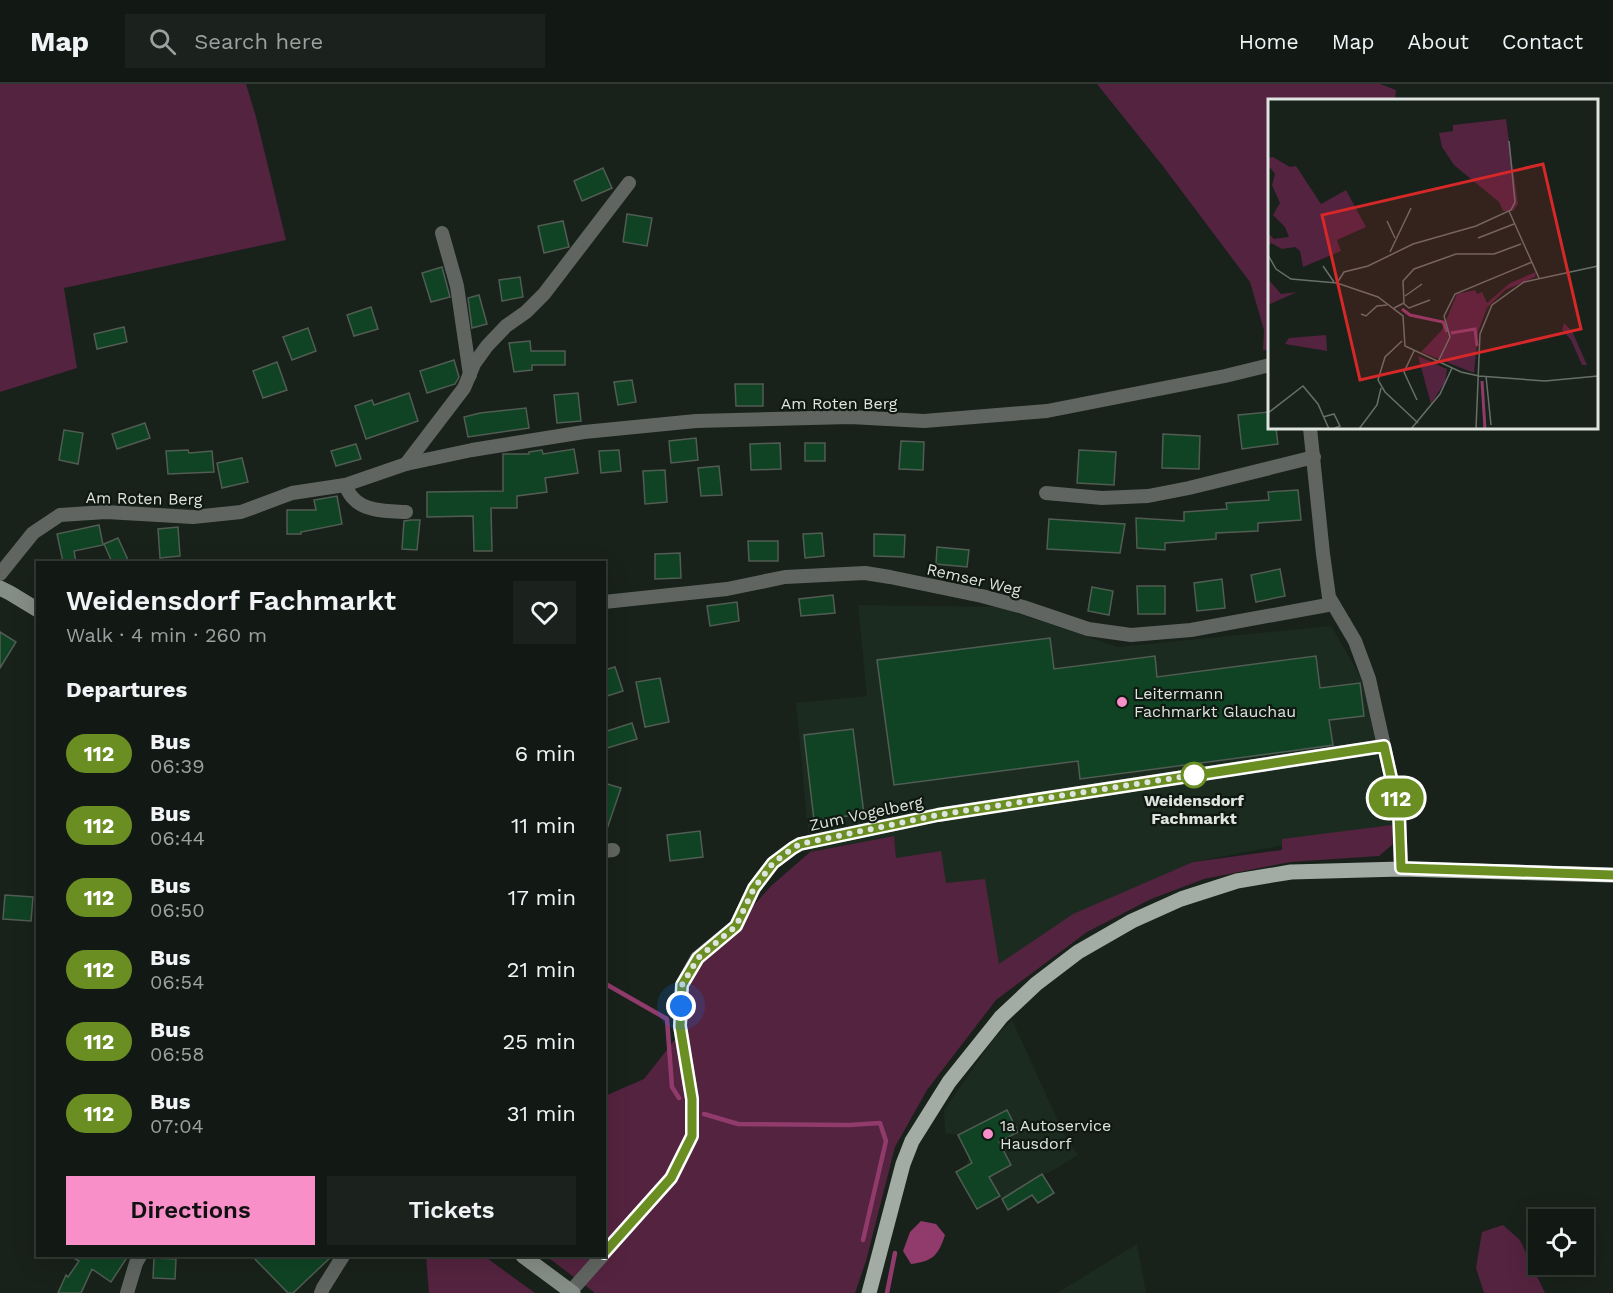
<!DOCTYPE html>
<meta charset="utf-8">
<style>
body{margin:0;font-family:"Work Sans",sans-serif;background:#1b221d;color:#f1f3f6;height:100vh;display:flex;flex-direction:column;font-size:22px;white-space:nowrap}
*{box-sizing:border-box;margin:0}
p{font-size:20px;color:#9ca0a0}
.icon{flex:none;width:33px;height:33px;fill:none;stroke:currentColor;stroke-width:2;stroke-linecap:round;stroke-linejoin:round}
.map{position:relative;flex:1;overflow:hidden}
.details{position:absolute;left:36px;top:477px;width:570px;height:696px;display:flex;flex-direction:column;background:#121914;border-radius:0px;box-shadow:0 6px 24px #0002,0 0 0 2px #313834}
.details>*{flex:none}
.badge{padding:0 12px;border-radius:20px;font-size:21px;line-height:39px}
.tools{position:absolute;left:1528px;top:1125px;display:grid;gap:12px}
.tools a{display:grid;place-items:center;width:66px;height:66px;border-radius:0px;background:#121914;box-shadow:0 6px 24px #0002,0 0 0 2px #313834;font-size:30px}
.you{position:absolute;width:30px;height:30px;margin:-15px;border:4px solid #fff;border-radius:50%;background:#1a73e8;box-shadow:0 0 0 9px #1a73e833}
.map>.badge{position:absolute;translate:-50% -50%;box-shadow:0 0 0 3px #fff}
h2{padding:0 30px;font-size:22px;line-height:54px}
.round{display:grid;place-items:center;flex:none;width:63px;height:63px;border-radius:0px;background:#1b221d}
.overview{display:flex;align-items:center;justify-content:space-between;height:102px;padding:0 30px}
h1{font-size:28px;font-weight:600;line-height:45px}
.action{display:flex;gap:12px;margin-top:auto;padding:12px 30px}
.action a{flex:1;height:69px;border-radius:0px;background:#f98fc9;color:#111;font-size:24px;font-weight:600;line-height:69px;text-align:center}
.action a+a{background:#1b221d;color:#f1f3f6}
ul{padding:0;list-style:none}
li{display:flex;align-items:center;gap:18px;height:72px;padding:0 30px}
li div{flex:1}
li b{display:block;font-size:22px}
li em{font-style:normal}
li .badge{min-width:66px;font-weight:700;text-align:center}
header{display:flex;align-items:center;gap:36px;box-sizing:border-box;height:84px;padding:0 30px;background:#121914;border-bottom:2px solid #313834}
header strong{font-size:28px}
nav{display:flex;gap:33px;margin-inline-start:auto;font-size:21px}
.search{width:420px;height:54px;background:#1b221d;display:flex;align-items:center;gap:15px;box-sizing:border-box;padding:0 21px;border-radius:0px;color:#9ca0a0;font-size:22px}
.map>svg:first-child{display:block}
.built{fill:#1c2b20}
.green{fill:#54233f}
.water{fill:#903b6c}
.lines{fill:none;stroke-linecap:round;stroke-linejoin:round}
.stream{stroke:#903b6c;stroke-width:4.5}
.building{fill:#104324;stroke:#515c53;stroke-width:1.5}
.street{stroke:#606561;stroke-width:14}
.secondary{stroke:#858d87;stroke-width:15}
.primary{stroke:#a2aca4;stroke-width:15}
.line-casing{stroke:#fff;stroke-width:14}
.line{stroke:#6b8e23;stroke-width:9}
.walk{stroke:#dee4df;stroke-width:6;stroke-dasharray:0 10.8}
.poi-dot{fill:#f98fc9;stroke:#0f1811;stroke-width:2}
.stop-dot{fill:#fff;stroke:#6b8e23;stroke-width:3}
.labels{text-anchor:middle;stroke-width:4.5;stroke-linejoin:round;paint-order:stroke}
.street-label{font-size:16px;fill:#dee4df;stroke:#0f1811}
.poi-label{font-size:16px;fill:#dee4df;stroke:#0f1811;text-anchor:start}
.stop-label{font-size:16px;font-weight:bold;fill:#dee4df;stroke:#0f1811}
.inset-river{fill:none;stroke:#903b6c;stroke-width:3}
.inset-road{fill:none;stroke:#676f69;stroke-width:1.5}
.view{fill:#d62828;fill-opacity:0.15;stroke:#d62828;stroke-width:3}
.inset-edge{fill:none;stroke:#dee4df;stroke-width:3}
</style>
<header>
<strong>Map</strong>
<div class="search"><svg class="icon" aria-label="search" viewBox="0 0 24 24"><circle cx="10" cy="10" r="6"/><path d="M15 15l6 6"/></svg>Search here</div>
<nav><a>Home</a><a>Map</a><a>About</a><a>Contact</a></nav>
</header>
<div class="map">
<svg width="1613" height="1209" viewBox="0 0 1613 1209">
<rect width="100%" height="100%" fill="#18211a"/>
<g class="built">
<path d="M858,521L998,523L1118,563L1331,542L1363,597L1392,741L1193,778L998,881L985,796L946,799L896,774L894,752L810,768L796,619L867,612Z"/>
<path d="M1012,936L1063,1048L1078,1071L1048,1089L1042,1090L1002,1115L999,1112L977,1125L956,1088L966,1082L969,1073L958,1051L945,1049L944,1026L992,957Z"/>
<path d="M1137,1160L1146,1209H1057Z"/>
</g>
<g class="green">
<path d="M0,0H246L256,33L286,156L64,204L77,284L0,308Z"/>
<path d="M1097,0H1380L1396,6L1395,16H1270L1269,266H1263L1264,246L1250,198L1162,81Z"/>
<path d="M1392,741L1393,760L1379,772L1290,778L1204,795L1151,815L1087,848L996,916L927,1006L895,1063L866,1177L855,1209H595L546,1172H604L605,1012L644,995L687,940L688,907L697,884L771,802L810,768L894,752L896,774L941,767L946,799L985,795L999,880L1073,830L1193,778L1282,766V755Z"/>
<path d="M1503,1141L1520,1156L1545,1209H1484L1476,1184L1482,1148Z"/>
<path d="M426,1172H484L535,1209H429Z"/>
</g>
<path class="water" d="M921,1137L936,1140L945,1151C938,1172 933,1177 911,1180L903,1167L910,1148Z"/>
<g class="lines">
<g class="stream">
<path d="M604,899L667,935L672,1003L679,1014"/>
<path d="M704,1030L738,1040L849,1041L880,1039L886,1057L863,1156"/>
<path d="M887,1209L895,1169"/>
</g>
</g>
<g class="building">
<path d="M603,84L612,104L582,117L574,97Z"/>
<path d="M627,130L652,134L647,162L623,158Z"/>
<path d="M563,137L569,163L544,169L538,142Z"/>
<path d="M442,183L450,213L431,218L422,189Z"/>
<path d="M520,193L523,213L502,217L499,196Z"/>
<path d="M479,211L487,240L472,244L468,214Z"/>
<path d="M371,223L378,245L354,252L347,231Z"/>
<path d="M124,243L127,258L97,265L94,250Z"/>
<path d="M308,244L316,267L292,276L283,253Z"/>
<path d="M530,257L531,267H565V281H532V286L514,288L509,259Z"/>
<path d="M454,276L459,293L455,300L427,309L420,287Z"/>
<path d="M277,278L287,306L263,314L253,287Z"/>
<path d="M632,296L636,318L618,321L614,298Z"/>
<path d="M735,300H763V322H736Z"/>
<path d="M409,309L418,337L366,355L355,322L372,316L374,321Z"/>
<path d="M578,309L581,337L557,339L554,311Z"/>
<path d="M526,324L529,344L468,353L464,333L480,329Z"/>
<path d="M1269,328V344H1276L1278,360L1242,365L1238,331Z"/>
<path d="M145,339L150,354L117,365L112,350Z"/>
<path d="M64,346L83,349L78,380L59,376Z"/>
<path d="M1163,350L1200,352L1199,385L1162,384Z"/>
<path d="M696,354L698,376L671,379L669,357Z"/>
<path d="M901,357L924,358L923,386L899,385Z"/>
<path d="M780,359L781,385L751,386L750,360Z"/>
<rect x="805" y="359" width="20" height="18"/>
<path d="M356,360L361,375L336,382L331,367Z"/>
<path d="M574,365L578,389L545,394L547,408L517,412V424H491L492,467H474L473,432L427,433V408L503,407V370H529V368L542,366L543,370Z"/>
<path d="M188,366L189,369L212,367L214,388L168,390L166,367Z"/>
<path d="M619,366L621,387L601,389L599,367Z"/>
<path d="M1079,366L1116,368L1114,401L1077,399Z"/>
<path d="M242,374L248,398L222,404L217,379Z"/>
<path d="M719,382L722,411L701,412L698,384Z"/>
<path d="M665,386L667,418L645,420L643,387Z"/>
<path d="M1298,406L1301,436L1258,439V447L1216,449V455L1165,459V466L1137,464L1136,434L1184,437V428L1227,425L1226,419L1269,416L1268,408Z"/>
<path d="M337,412L342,440L301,448V450H287V426H316L314,416Z"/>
<path d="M1049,435L1125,440L1120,469L1047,465Z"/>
<path d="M411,436H420L417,466L402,465L404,437Z"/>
<path d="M99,441L103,461L74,467L76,478H63L57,450Z"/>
<path d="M178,443L180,472L160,474L158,445Z"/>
<path d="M822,449L824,472L805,474L803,450Z"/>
<path d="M874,450L905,451L904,473L874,472Z"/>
<path d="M118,454L129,478H112L104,460Z"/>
<path d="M748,457H778V477H749Z"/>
<path d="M937,463L969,466L967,483L936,480Z"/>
<path d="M680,469L681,494L655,495V470Z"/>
<path d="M1280,485L1285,512L1256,518L1251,491Z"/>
<path d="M1222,495L1225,524L1197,527L1194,499Z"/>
<path d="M1137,502H1165V530H1138Z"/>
<path d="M1092,503L1113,507L1109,531L1088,527Z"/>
<path d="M833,511L835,529L801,532L799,515Z"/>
<path d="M737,518L739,537L710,542L707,522Z"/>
<path d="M0,548L16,558L0,584Z"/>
<path d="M1050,554L1054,585L1155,572L1157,593L1316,572L1320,604L1360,599L1364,632L1329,636L1333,661L1291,667L1080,695L1078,677L894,701L877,576Z"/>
<path d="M615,583L623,607L604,613V586Z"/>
<path d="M660,594L669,638L645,643L636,598Z"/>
<path d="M632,639L637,655L604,665V648Z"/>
<path d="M853,645L864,730L814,736L804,651Z"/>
<path d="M604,699L621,704L607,745H604Z"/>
<path d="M700,747L703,773L670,777L667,751Z"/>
<path d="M5,811L33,813L31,837L3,835Z"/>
<path d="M1007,1026L1018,1048L999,1058L1011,1081L989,1093L1000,1112L977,1125L956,1088L972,1079L958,1051Z"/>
<path d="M1042,1090L1054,1109L1038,1119L1032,1111L1008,1126L1002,1115Z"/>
<path d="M70,1172H128L111,1198L92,1185L81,1209H58L66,1191L68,1193L79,1177Z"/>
<path d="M252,1172H332L293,1209H288Z"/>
<path d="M154,1174L176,1175L175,1195L153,1194Z"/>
</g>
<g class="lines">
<g class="street">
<path d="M442,149L457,202L470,291"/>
<path d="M1310,344L1323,470L1329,513L1355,557L1369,595L1399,729L1401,785"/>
<path d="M406,380L464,304L474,280L487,262L506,242L526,228L544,210L629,99"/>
<path d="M345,401C347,405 349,410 353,414C365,428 389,427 406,428"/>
<path d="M1046,409L1102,414L1148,412L1189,404L1314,373"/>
<path d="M0,490L33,449L60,431L106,428L193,433L241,428L292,409L345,401L406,380L472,366L584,348L696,337L850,333L924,337L1047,327L1225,292L1270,281"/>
<path d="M604,518L727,505L785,493L865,489L890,493L982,512L1023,523L1088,545L1131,551L1191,546L1333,520"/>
<path d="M604,767L613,766"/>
<path d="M604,1169L671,1094L692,1052V1015L680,942L682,901L697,874L736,842L754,804L773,779L793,764L800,760L937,731L1384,662"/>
<path d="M571,1207L602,1172"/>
<path d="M127,1209L136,1179L140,1172"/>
<path d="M321,1209L323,1204L343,1172"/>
</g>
<g class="secondary">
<path d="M0,504L10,509L38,526"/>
<path d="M523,1172L573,1209"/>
</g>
<path class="primary" d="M869,1209L903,1080L912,1057L949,998L1001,933L1036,900L1078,868L1132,837L1181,815L1237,797L1291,788L1401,785L1613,791"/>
</g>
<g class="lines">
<defs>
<path id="line" d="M604,1169L671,1094L692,1052V1015L680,942L682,901L698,874L736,842L754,804L773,779L793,764L800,760L938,731L1384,662L1399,729L1401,784L1613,791"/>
</defs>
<use href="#line" class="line-casing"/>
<use href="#line" class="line"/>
<path class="walk" d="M681,922L682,901L698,874L736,842L754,804L773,779L793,764L800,760L938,731L1194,691"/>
</g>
<g class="poi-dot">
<circle cx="1122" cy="618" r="6"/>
<circle cx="988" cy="1050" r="6"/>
</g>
<circle class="stop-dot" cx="1194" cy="691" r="12"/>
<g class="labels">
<g class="street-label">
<text x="839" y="325">Am Roten Berg</text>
<text transform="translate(144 414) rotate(1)" y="6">Am Roten Berg</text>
<text transform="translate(974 495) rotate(13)" y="6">Remser Weg</text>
<text transform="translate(866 729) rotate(-12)" y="6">Zum Vogelberg</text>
</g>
<g class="poi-label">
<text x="1134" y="615">Leitermann<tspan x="1134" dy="18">Fachmarkt Glauchau</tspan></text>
<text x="1000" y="1047">1a Autoservice<tspan x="1000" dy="18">Hausdorf</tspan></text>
</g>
<g class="stop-label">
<text x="1194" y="722">Weidensdorf<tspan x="1194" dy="18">Fachmarkt</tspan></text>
</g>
</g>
<g transform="translate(1268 15)">
<rect width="330" height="330" fill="#18211a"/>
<path d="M238,20L250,105L245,112H235L231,103L186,66L174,48L171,34L185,32V26ZM5,58L22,68L28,67L53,105L78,91L98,128L69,141L73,152L35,168L32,152L27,148L14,150L3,144L0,148V134L6,140L21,138L17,128L5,116L12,104L4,86L7,75L0,66V59ZM268,173L267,178L237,191L219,209L210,233L206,274L153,253L174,231L189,195L207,191L209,195L214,193L219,204L242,184ZM0,180L13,195L29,193L0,206ZM296,224L304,232L319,266H314L303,241L294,231ZM58,236L59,252L17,245L21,239ZM150,257L179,270L177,283L163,305Z" fill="#54233f"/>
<path class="inset-river" d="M134,210L142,216L175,223L179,233M183,234L207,230L209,247M214,282L217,330"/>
<path class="inset-road" d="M241,112L271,179M119,122L127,139M210,139L246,125M122,153L143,109M0,156L8,170L23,180L69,184L110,198L135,217L137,247L193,273L211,277M55,167L66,183M69,184L76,173L100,167L145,145L208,127L243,111L247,103L241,42M137,197L154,185M135,204L141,209L162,201M126,209L136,204L135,182L146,170L188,155H226L253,145M93,215L98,217L109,207L119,206M134,242L117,258L110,281L117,293L150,324M146,252L136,273L149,301M170,263L182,238L176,217L187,195L264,163M211,277L277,282L330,277M218,277L223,326M0,314L35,287L50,305L61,330M55,318L66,315L72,327L65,330M91,330L109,306L113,289M143,330L172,295L184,269M173,330H211M208,330L212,235L224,206L256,183L330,167"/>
<path class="view" d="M275,65L313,230L92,281L54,116Z"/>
<rect width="330" height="330" class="inset-edge"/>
</g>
</svg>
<div class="tools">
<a><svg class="icon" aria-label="locate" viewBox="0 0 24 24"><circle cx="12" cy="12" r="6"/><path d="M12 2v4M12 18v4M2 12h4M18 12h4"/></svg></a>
</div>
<div class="you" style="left:681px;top:922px"></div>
<b class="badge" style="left:1396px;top:714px;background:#6b8e23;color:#fff">112</b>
<section class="details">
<div class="overview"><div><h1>Weidensdorf Fachmarkt</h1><p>Walk · 4 min · 260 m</p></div><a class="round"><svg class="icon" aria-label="heart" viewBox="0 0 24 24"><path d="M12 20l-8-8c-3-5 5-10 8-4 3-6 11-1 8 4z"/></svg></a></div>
<h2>Departures</h2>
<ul>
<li><span class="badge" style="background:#6b8e23;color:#fff">112</span><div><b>Bus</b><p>06:39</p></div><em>6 min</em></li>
<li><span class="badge" style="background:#6b8e23;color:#fff">112</span><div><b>Bus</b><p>06:44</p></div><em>11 min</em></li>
<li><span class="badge" style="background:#6b8e23;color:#fff">112</span><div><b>Bus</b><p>06:50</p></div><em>17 min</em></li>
<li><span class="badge" style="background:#6b8e23;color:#fff">112</span><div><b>Bus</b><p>06:54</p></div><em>21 min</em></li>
<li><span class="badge" style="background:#6b8e23;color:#fff">112</span><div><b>Bus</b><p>06:58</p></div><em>25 min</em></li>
<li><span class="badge" style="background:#6b8e23;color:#fff">112</span><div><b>Bus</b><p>07:04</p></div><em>31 min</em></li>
</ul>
<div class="action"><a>Directions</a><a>Tickets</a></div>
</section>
</div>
